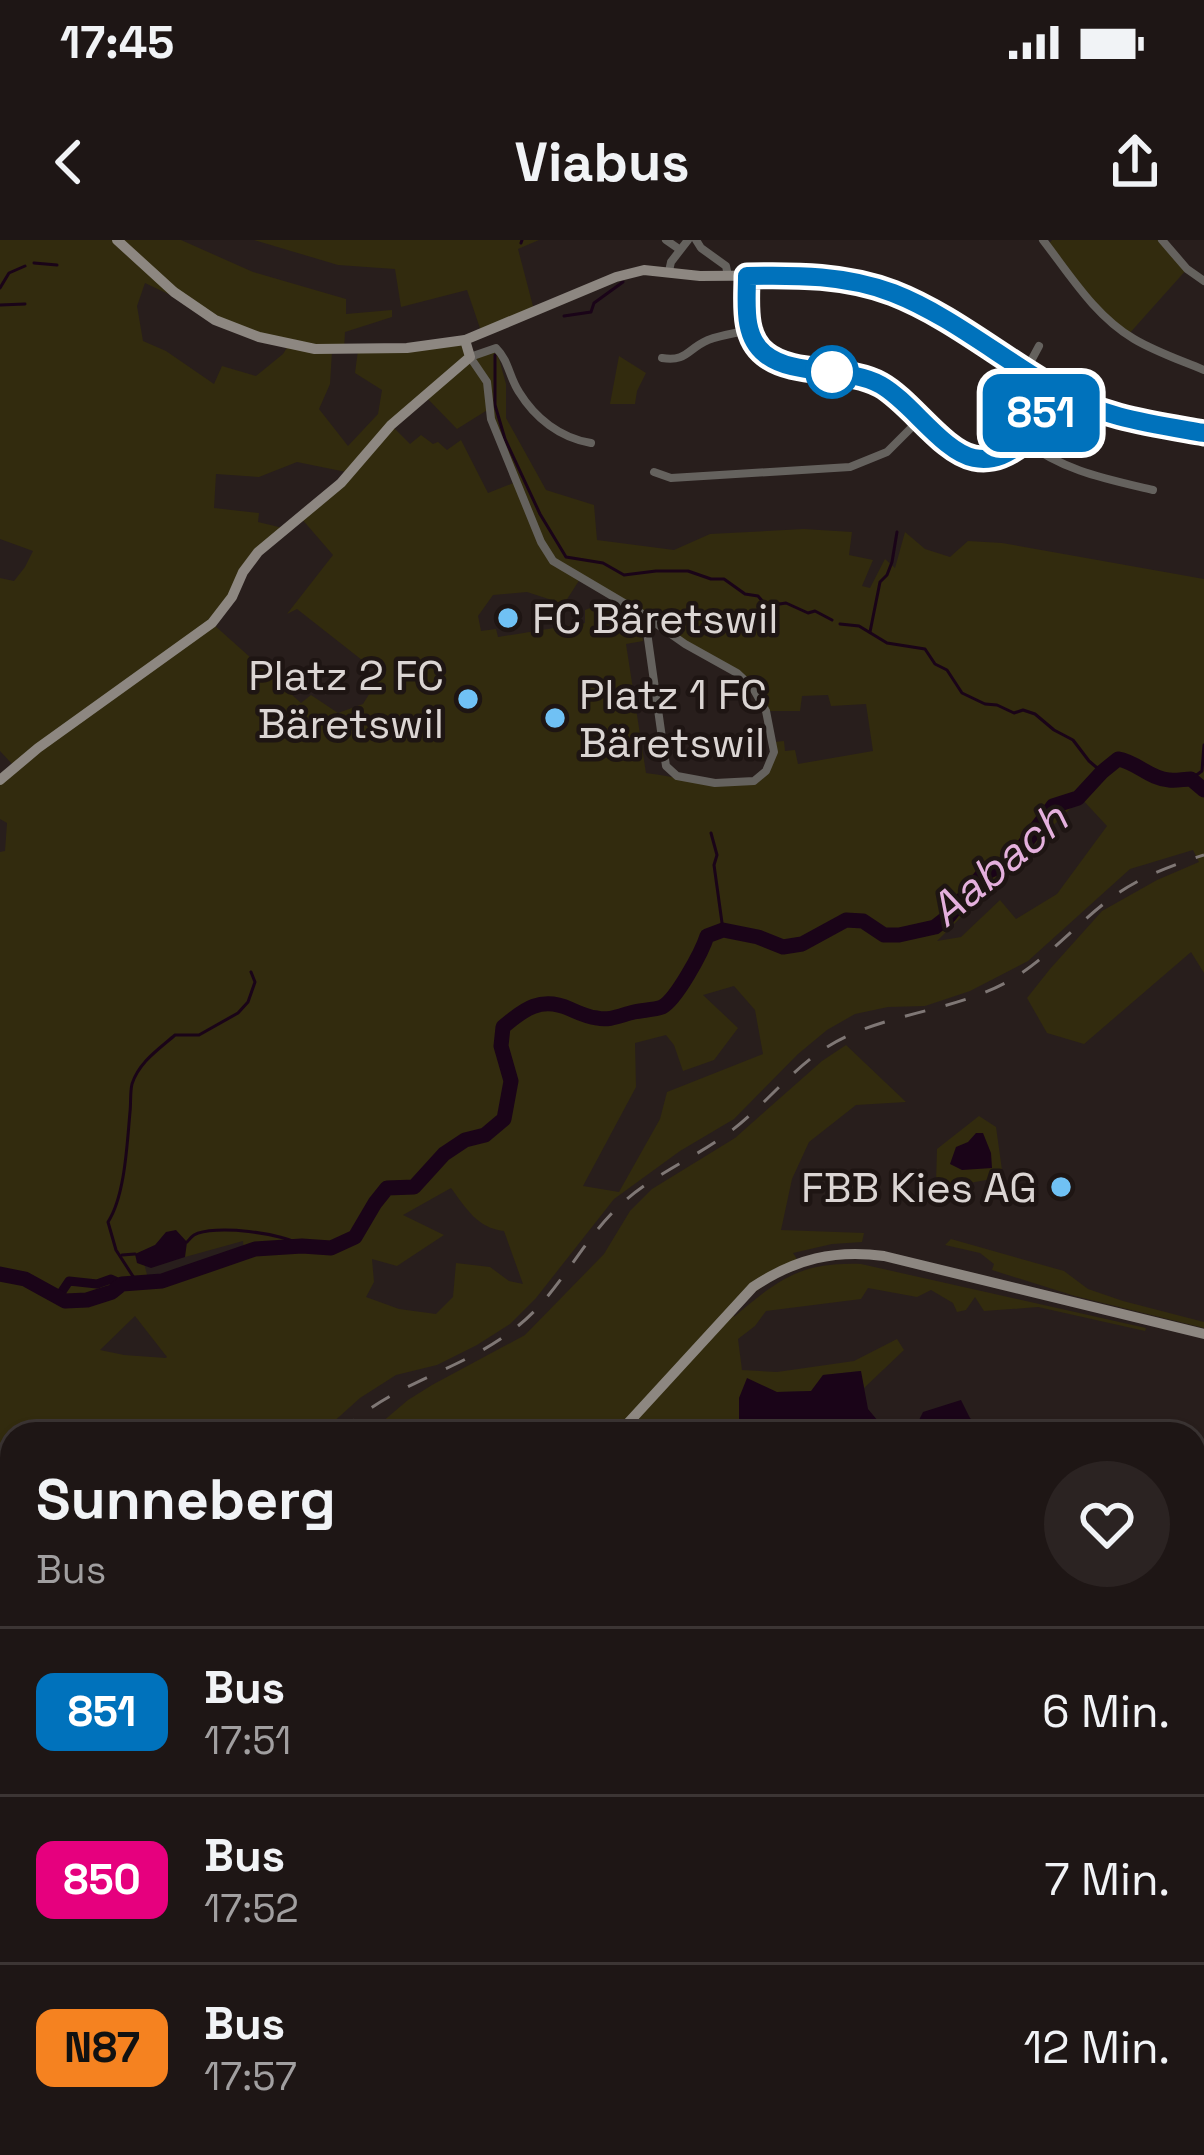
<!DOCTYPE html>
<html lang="de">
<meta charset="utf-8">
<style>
body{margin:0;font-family:"Space Grotesk",sans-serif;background:#2b2322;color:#f1f3f6;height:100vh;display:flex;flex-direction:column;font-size:45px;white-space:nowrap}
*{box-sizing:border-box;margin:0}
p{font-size:39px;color:#a19fa0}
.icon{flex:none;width:66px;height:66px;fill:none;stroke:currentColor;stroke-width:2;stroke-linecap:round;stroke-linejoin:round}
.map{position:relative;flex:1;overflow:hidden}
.sheet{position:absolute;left:0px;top:1182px;width:1206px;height:735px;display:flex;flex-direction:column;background:#1e1615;border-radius:36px 36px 0 0;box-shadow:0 3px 9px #0004,0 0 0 3px #3c3534}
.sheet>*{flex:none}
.badge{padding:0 24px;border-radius:18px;font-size:42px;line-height:78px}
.map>.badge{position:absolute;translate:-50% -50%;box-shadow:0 0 0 6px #fff}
.round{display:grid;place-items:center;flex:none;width:126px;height:126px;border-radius:63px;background:#2b2322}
.head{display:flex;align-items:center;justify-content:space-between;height:204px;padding:0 36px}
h1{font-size:57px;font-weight:700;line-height:90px}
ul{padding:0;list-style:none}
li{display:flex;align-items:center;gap:36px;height:168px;padding:0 36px;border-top:3px solid #3c3534}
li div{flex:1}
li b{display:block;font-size:45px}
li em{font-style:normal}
li .badge{min-width:132px;font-weight:700;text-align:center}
.status{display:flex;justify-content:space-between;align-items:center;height:84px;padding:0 60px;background:#1e1615;direction:ltr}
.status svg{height:33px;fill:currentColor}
header{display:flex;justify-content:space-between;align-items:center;height:156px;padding:0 36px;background:#1e1615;font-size:54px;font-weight:700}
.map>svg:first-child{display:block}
.green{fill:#322b0e;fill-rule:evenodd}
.water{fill:#1a0418}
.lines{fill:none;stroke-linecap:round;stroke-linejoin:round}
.stream{stroke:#1a0418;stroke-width:3}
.canal{stroke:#1a0418;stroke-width:9}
.river{stroke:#1a0418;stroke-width:15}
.street{stroke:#65625e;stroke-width:8}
.secondary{stroke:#8d8781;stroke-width:10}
.rail{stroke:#7f7775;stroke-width:3;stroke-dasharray:21 21;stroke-linecap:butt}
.line-casing{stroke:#fff;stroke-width:27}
.line{stroke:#0072bc;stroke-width:18}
.stop-dot{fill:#fff;stroke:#0072bc;stroke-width:6}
.poi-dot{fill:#70c1f4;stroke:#1e1513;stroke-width:4.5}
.labels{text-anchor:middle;stroke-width:9;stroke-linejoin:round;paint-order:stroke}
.poi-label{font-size:42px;fill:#dbd5d3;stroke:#1e1513;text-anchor:start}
.water-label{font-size:45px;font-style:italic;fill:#e4b0dd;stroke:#1e1513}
</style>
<div class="status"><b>17:45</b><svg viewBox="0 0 49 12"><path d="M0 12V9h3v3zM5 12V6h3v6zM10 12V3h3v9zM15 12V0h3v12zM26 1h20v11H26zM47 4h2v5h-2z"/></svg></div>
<header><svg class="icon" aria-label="back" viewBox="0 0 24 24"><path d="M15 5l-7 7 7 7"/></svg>Viabus<svg class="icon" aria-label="share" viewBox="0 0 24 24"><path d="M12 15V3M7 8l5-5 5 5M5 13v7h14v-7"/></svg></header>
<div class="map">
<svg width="1204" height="1915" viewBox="0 0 1204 1915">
<rect width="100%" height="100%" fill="#281e1c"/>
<g class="green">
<path d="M0,0H181L253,32L346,59V74L392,70V77L345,92L344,110L332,111L330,144L319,169L348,206L378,174L382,150L355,133L358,110L465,100L469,116L496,108L506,144V178L546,250L594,265L597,300L674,310L710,294L804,289L852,292L849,315L873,320L862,346L870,348L885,319L895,328L905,292L925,309L950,317L968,301L1002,303L1204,339V733L1191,712L1084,804L1047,793L1027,758L1050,729L1102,671L1157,640L1199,622L1193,610L1130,629L1028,721L970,751L925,766L888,767L855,774L827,790L798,814L734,879L680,911L614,959L536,1058L510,1084L477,1105L437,1125L396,1135L360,1158L320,1194H12V1723L0,1717V612L5,611L7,583L0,579V540L14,526L0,511V338L14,341L25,327L33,311L0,299ZM145,43L259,97L288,106L283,114L256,136L222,126L214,144L166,111L143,101L137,66ZM425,156L457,189L489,169L516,242L488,253L461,200L447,210L438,202L433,204L421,195L410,204L391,185ZM297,222L351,233L301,278L333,315L287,374L297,369L381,435L363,464L338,473L311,455L301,463L213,384L258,312L287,289L258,282L259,273L214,268L216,234L259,237ZM580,339L614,359L585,370V383L498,397L496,389L481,391L478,376L493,355L527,352L564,364ZM641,375L737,433L753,448L766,471H800L802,456L828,455L831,466L866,464L873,511L798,524L795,510L785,511L784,501L774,502C771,510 770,522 766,530C751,555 672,536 646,533L626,404L643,401ZM1081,558L1107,586L1057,654L1016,679L1000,660L961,697L937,701ZM734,746L755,770L763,814L667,852L660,879L619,952L583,946L636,847L635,803L666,795L674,805L683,831L714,820L738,788L703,755ZM451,948C466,968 477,988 504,991L523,1044L509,1041L490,1027L456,1023L453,1057L436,1074L399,1069L366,1057L374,1042L372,1019L397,1026L444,995L403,975ZM243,1001L244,1011L172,1040L149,1042L141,1012L155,1005L184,1012L185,1017ZM135,1076L167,1117L166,1118L124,1115L100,1110Z"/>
<path d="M254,0H539L518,9L534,70L482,94L467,50L401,67L395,29L338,25Z"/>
<path d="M1052,0H1162L1187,29L1128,95L1109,80L1047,6Z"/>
<path d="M619,116L646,133L637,151L635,164H610Z"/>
<path d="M846,805L906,862L856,865L809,902L792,939L781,990L864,993L862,1002L832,1004L793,1013L799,1022L734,1066V1077C778,1040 799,1022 861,1024L1146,1088L1145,1091L1038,1067L984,1071L975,1057L966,1070L957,1072L953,1063L931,1050L917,1057L868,1048L861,1059L766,1071L755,1086L738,1099L742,1130L777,1132L854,1121L897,1099L904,1110L864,1148L860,1131L823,1135L812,1151L777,1152L739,1158V1194H368L408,1160L432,1145L525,1095L604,1014L630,971L652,949L735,898L822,821Z"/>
<path d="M979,876L996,887L1003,937L964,944L947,951L936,943L937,909Z"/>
<path d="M951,999L1064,1031L1088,1049L1123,1061L1204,1082V1088L1075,1056L992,1030L994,1024L980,1013L945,1005Z"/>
<path d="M1204,1284V1915H114L113,1905H1194V1286Z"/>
</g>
<g class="water">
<path d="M976,893H983L991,913L992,928L962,930L950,924L956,907L968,902Z"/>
<path d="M176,990L187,1002L185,1017L151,1028L137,1023L135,1014L155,1005L166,992Z"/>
<path d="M861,1131L868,1169L878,1181L876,1191L854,1194H739V1158L747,1138L777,1152L811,1151L823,1135Z"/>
<path d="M961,1160L970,1178L988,1194H912L923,1172Z"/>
</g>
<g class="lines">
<g class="stream">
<path d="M521,3L522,0"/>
<path d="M34,23L57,25"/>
<path d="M0,48L9,33L25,26"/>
<path d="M0,65L25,64"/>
<path d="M564,76L591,72L594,63L623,42"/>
<path d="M495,115V165L505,199L540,274L566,317L603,323L624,335L656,331H688L711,339H724L745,354L758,356L764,363L773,365L786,363L808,373L815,371L832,380"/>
<path d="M840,384L859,386L887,403L925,409L935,424L947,430L962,453L985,464L997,465L1014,473L1023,470L1035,474L1054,490L1073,500L1089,521L1102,532"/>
<path d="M870,392L880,342L887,335L892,322L897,292"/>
<path d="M1191,539L1202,531L1204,505"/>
<path d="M711,593L717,615L714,625L723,690"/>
<path d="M187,1002C189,1000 191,997 194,995C213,984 285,993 302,1006"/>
<path d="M122,1015L135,1014"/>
<path d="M136,1041L116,1010L108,982C125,956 127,904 130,872C131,864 130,852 132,844C139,822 159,809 175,795H199L238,773L248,762L255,742L251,732"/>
<path d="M0,1424L12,1420"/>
<path d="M1194,1426L1204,1418"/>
<path d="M1194,1477L1204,1486"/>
<path d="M0,1654L12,1653"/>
<path d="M1194,1776L1204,1793"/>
<path d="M369,1905L378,1915"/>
<path d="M717,1905L723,1915"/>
</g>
<path class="canal" d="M57,1059L69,1041L97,1044L111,1039L122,1044"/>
<path class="river" d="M0,1034L25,1039L65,1061L87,1060L112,1052L122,1044L162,1041L255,1009L302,1006L331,1008L355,997L375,963L387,948L414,947L444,914L465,900L485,895L504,879L511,841L501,806L503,787C524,769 541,756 570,769C579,773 587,777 597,778C610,781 621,775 634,772C642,770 654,770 662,767C676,760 702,712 707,696L723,690L758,697L783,707L802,704L846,680L863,681L884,695H899L935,687L949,676L983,634L1013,620L1053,566L1078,558L1102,532L1118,519C1137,522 1150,539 1169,540C1176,541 1184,539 1191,539L1204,550"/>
<g class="street">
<path d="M666,0L679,9"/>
<path d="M696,0L701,8L726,26L728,36"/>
<path d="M1043,0C1070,35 1095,76 1134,99C1156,112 1180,120 1204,130"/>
<path d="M1162,0L1187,29L1204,41"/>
<path d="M669,31L671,22L688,0"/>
<path d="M747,36C747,59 743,89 758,108C784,138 846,125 881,145C912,162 943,212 974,218C994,223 1011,213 1025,201L1053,150"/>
<path d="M662,118C687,122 687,109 708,100C721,95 736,93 749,90"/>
<path d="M1025,132L1039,106"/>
<path d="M1025,201C1063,231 1107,239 1153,250"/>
<path d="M591,203C560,198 535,178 519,152C509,137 509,121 496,108L470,117L487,142L491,179L541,302L553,321L641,373L685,404L737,433L753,448L766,471L774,512L766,531L754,541L715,543L677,536L666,526L647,392L650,380"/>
<path d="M654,232L671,238L850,227L887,212L921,178"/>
<path d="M0,1732L6,1722"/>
<path d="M0,1755L12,1759"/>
<path d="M0,1835L12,1837"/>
</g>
<g class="secondary">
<path d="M117,0L174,52L215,80L259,97L315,109L407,108L465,100L616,37L644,30L700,36L804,35L846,40L894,53L938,74L1011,124L1080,164L1116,177L1204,193"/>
<path d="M0,540L38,508L212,383L232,357L243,332L258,312L341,243L391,185L470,117L465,100"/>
<path d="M618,1194L753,1047C795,1019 835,1009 884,1016L1204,1094"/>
<path d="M1204,1588L1199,1622L1204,1648"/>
<path d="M37,1915L39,1905"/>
</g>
<g class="rail">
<path d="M339,1194C394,1140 462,1132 518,1086C559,1053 580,1004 617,968C651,935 694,919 731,891C765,865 791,830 827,807C885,771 956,773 1014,738C1048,717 1075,686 1106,662C1135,639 1169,626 1204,615"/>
<path d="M108,1905V1915"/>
</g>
</g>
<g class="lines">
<defs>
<path id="line" d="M1045,143C996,114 947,74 893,53C846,35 797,35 747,36C747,62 742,96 765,114C793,137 847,126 881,145C911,162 943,212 974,218C994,222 1010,213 1025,201L1053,150C1105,178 1147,183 1204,193"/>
</defs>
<use href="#line" class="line-casing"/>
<use href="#line" class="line"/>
</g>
<circle class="stop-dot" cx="832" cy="132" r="24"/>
<g class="poi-dot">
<circle cx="508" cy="378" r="12"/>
<circle cx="468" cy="459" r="12"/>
<circle cx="555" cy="478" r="12"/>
<circle cx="1061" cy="947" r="12"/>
</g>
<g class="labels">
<g class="poi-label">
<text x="532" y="393">FC Bäretswil</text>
<text x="444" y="450" text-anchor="end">Platz 2 FC<tspan x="444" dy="48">Bäretswil</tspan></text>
<text x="579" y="469">Platz 1 FC<tspan x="579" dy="48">Bäretswil</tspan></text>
<text x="1037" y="962" text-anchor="end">FBB Kies AG</text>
</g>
<g class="water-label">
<text transform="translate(998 624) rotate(-40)" y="16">Aabach</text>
</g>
</g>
</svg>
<b class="badge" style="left:1041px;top:173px;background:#0072bc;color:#fff">851</b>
<section class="sheet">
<div class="head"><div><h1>Sunneberg</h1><p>Bus</p></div><a class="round"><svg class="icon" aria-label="heart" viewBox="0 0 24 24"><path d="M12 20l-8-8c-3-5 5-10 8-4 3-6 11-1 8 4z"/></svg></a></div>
<ul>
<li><span class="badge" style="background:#0072bc;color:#fff">851</span><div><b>Bus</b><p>17:51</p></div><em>6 Min.</em></li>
<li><span class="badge" style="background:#e6007e;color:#fff">850</span><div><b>Bus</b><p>17:52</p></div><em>7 Min.</em></li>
<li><span class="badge" style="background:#f58220;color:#111">N87</span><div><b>Bus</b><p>17:57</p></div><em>12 Min.</em></li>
</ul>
</section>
</div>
